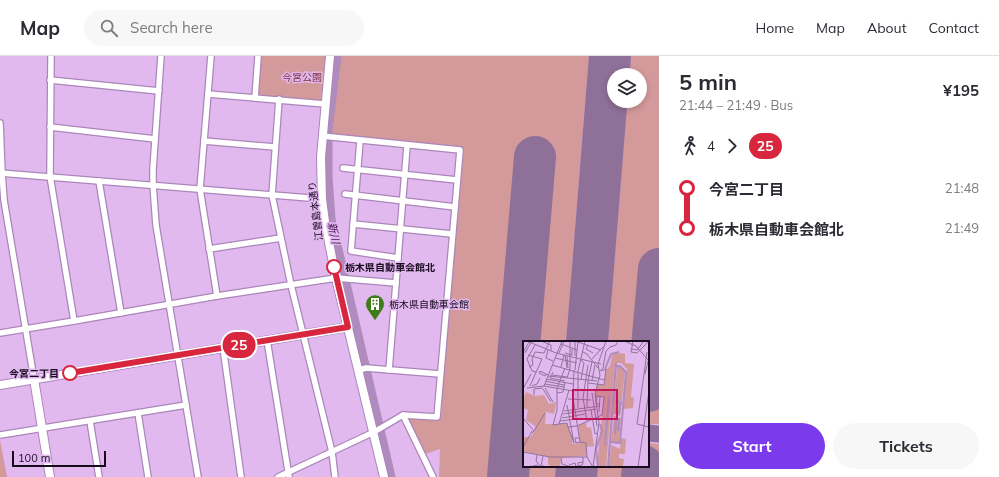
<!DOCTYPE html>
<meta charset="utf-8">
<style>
body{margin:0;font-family:Mulish,"Noto Sans JP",sans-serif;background:#f7f7f7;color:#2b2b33;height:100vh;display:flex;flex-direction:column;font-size:15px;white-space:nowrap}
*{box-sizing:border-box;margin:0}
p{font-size:13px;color:#7c7c81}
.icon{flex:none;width:22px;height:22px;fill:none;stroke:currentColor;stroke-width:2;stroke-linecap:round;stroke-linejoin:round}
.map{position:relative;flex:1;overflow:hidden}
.drawer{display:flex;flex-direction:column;background:#fff;width:340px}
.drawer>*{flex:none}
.badge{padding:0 8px;border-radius:13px;font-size:14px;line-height:26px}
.buttons{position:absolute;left:607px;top:12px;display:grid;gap:8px}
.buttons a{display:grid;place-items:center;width:40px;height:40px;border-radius:50%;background:#fff;box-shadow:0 2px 6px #0003;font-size:20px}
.scale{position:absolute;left:12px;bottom:10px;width:94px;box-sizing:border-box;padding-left:4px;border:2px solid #190b1e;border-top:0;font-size:11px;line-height:14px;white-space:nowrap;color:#190b1e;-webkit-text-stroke:3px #e1b9ef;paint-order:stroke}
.map>.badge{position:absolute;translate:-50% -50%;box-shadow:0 0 0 2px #fff}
.legs{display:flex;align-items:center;gap:6px;height:44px;padding:0 20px;font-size:13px}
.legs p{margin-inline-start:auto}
.head{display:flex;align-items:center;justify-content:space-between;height:68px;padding:0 20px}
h1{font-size:22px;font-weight:700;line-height:30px}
.primary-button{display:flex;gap:8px;margin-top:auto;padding:8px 20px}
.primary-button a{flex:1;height:46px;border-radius:24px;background:#7c3aed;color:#fff;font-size:16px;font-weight:700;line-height:46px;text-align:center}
.primary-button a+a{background:#f7f7f7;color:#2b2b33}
ul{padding:0 20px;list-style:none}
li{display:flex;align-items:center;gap:14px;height:40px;font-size:15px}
li i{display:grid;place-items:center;width:6px;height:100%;margin:0 5px;background:currentColor}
li i::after{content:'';width:10px;height:10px;margin:-5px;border:3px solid;border-radius:50%;background:#fff}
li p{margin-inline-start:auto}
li:first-child i{background:linear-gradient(#0000 50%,currentColor 0)}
li:last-child i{background:linear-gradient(currentColor 50%,#0000 0)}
header{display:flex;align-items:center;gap:24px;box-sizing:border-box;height:56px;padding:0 20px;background:#fff;border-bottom:1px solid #e1e1e2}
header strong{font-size:19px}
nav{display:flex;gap:22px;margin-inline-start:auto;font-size:14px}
.search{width:280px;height:36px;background:#f7f7f7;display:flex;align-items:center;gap:10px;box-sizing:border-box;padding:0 14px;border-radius:22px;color:#7c7c81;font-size:15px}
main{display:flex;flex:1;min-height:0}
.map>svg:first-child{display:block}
.green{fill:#d3999b}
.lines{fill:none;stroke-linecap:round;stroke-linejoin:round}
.river{stroke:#b08bbe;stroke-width:11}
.taxiway{stroke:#8e7098;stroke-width:17}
.runway{stroke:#8e7098;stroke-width:42}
.street-casing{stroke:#ab86b9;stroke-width:8}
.secondary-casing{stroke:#ab86b9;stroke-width:10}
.street{stroke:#fff;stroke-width:5.5}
.secondary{stroke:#fff;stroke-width:8}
.line-1-casing{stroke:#fff;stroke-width:9}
.line-1{stroke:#d7263d;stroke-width:6}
.stop-1-dot{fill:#fff;stroke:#d7263d;stroke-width:2}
.labels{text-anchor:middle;stroke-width:3;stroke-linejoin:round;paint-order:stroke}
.park-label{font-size:10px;fill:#802d36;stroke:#e1b9ef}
.street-label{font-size:10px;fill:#190b1e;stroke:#e1b9ef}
.stop-label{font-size:10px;font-weight:bold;fill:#190b1e;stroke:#e1b9ef;text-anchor:start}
.poi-label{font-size:10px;fill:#190b1e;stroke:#e1b9ef;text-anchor:start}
.water-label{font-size:11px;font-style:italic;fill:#421252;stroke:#e1b9ef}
.inset-river{fill:none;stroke:#b08bbe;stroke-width:2}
.inset-road{fill:none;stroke:#91739b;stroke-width:1}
.view{fill:#c2185b;fill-opacity:0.15;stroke:#c2185b;stroke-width:2}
.inset-edge{fill:none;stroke:#190b1e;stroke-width:2}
</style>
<header>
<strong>Map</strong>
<div class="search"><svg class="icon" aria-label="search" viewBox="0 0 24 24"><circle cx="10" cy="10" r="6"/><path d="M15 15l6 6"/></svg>Search here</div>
<nav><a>Home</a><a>Map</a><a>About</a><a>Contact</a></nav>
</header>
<main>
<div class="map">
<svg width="659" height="421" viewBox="0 0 659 421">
<rect width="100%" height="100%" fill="#e1b9ef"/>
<g class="green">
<path d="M262,0H326L321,44L261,40L258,36Z"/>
<path d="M340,0H589L566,286H524V410H556L555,421H439L440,393L425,398L408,362L441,363L443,323L464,92L334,80L330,77Z"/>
<path d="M631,0H659V368H648V286H608L627,45H640V19H629Z"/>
<path d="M0,384L7,421H0Z"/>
<path d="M648,387L659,388V421H597L598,410H648Z"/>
</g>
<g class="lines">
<path class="river" d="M336,0L327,74V121L330,163L390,421"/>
<path class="taxiway" d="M648,377L659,378"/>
<g class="runway">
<path d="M587,286L610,0"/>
<path d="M648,335L659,213"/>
<path d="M508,421L535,101"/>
<path d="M576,421L577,410"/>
<path d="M642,421L643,410"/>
</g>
<defs>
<g id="street">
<path d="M51,0L50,120L74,265"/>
<path d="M161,0L153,113V129L156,169L198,421"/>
<path d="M211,0L200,133L217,240"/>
<path d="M50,24L159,35"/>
<path d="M208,38L325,48"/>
<path d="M255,42L258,0"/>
<path d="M279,43L272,139L291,229L332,396L335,421"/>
<path d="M0,67L2,117L4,144L34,323"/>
<path d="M50,71L155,83"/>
<path d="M204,85L275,91"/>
<path d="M360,85L351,195L398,202"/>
<path d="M343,112L457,124"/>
<path d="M0,117L322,143"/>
<path d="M99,125L121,257"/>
<path d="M345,138L455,151"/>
<path d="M353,168L452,178"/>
<path d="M209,193L281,182"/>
<path d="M0,277L74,265L217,240L336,222L396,227"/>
<path d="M267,284L289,421"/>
<path d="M223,291L241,421"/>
<path d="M359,314L366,312L440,318"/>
<path d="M389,314L407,90"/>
<path d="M138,357L148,421"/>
<path d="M403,359L433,421"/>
<path d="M90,365L99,421"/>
<path d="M0,379L186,349"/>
<path d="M278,421L374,376L403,359L437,361L460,94L322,80"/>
</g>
<g id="secondary">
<path d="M330,0L321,101L322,143L325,166L336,222L384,421"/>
<path d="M34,323L50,421"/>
<path d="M0,329L348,271"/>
</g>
</defs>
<use href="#street" class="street-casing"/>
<use href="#secondary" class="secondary-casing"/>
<use href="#street" class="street"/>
<use href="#secondary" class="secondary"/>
</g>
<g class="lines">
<defs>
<path id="line-1" d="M70,317L348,271L334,211"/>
</defs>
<use href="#line-1" class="line-1-casing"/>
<use href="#line-1" class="line-1"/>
</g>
<defs>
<symbol id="building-pin" viewBox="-11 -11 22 30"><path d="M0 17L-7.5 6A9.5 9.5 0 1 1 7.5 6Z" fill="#3e7c19" stroke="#e1b9ef"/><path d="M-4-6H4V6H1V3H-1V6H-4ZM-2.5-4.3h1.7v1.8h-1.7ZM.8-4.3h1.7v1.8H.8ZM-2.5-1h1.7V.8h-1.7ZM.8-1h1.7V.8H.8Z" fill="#fff"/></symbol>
</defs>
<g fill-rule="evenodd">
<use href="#building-pin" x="364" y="237" width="22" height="30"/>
</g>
<g class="stop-1-dot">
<circle cx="334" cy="211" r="7"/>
<circle cx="70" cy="317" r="7"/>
</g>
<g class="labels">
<g class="park-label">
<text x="302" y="25">今宮公園</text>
</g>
<g class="street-label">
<text transform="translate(315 155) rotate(-97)" y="4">江曽島本通り</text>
</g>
<g class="stop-label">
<text x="345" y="215">栃木県自動車会館北</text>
<text x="59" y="321" text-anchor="end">今宮二丁目</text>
</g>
<g class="poi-label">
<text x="389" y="252">栃木県自動車会館</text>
</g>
<g class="water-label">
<text transform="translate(334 177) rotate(78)" y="4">新川</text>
</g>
</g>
<g transform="translate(523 285)">
<rect width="126" height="126" fill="#e1b9ef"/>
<path d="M92,11L102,13V22L111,23L108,56L111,57L110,67L100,68L104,28L98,22H92L83,126H77L74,124L81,56L72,55L74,44H81L83,29L87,25L89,14ZM97,25L102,30L97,75L90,73L94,26ZM3,51L12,55L21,54L26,63L33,61L31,73L23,71L22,83H44L50,97L49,103L57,102L55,85L63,81L64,87L68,86L71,105L63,106V115L38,117L37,126H32L25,124V116L0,110V96H7L12,90V85L3,79L5,69L0,67V59ZM91,75L98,77L96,101L94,103L88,100ZM98,97L103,98L102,113H96V117L101,118L100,126H86L88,104L97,108Z" fill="#d3999b"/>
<path class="inset-river" d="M82,28L88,13L96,11M93,73L95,59M96,73L98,60M95,90L96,77M92,93L93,77M87,101L97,102L103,31L97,25H93M82,105L86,56M75,126L73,108L79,90L77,83M85,126L93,22"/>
<path class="inset-road" d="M4,0L33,12L78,23M18,0L28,4V10M52,0L78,9M101,0L113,5L126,20M110,0L108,11L114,12L125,1M38,3L54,9M12,4L4,18L9,30L13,31M65,4L63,8L70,12M109,8L114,9L121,0M25,9L23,17L30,20M60,11L64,13L75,27M124,11L114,83L126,86M0,12L6,1M2,12L9,0M36,12L41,0M42,12L49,14V8M5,14L19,18M42,14L44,27M44,15L45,27M52,15V0M32,17L54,22M69,18L80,6M58,19L61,22L58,38M29,24L81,39M6,26L10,24L9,18L12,11L21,12L27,0M38,26L41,14M42,27L34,47V69L30,84L36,83L46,49M51,29L50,57L57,101L63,102L64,116L70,126M52,29L55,0M77,30L80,27L83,10L87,6L93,4L95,0M30,31L27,37L42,40M23,33L22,35L16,32L17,30L25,34M122,33L125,20M29,34L44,36M25,35L74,40M44,37L47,28V0M23,38L50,43M69,39L72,24M22,40L41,44M65,42L81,44L83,28L78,30M22,43L41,46M7,45L19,18M9,45L14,43L17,37M21,45L50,50M4,47L21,45L39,0M22,47L30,61M0,48L8,33M20,48L28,61M34,52L40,51L42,42M69,52L74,85M11,54V48L20,47M74,55L73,63H77M45,58L68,59M44,64L51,102M64,66L65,39L69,21M55,67V30L62,0M68,69L72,93L74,92M41,70L77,65M76,71L77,56M40,73L73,68M0,77L11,90L9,92M39,77L62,73M37,80L53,78M64,80L60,57L65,24M36,83L44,82L45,86L54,85L79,74L81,56L72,55M45,86L51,102M11,90L22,72M56,97H52L53,102L57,101M0,106L9,90M0,111L27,116H64M14,114L13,120L17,125M20,115L18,125H21M60,116V122L59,124L55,125V122L60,121M38,117L39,123L48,126M46,124L52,122L53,125L50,126M7,125L14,126V124L10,125M70,126L76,82L72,53L77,34L75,23L83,0M115,126L126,50"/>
<path class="view" d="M50,49H94V78H50Z"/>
<rect width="126" height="126" class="inset-edge"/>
</g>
</svg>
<div class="buttons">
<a><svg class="icon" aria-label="layers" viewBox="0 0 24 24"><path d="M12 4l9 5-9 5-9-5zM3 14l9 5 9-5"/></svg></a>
</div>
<div class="scale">100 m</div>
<b class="badge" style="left:239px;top:289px;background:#d7263d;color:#fff">25</b>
</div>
<section class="drawer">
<div class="head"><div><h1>5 min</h1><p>21:44 – 21:49 · Bus</p></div><b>¥195</b></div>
<div class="legs"><svg class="icon" aria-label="walk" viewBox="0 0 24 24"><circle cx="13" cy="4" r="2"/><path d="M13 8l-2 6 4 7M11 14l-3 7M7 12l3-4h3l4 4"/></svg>4<svg class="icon" aria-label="forward" viewBox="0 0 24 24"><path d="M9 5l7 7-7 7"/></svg><b class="badge" style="background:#d7263d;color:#fff">25</b></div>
<ul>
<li><i style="color:#d7263d"></i><b>今宮二丁目</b><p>21:48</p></li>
<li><i style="color:#d7263d"></i><b>栃木県自動車会館北</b><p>21:49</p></li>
</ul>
<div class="primary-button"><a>Start</a><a>Tickets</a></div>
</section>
</main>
